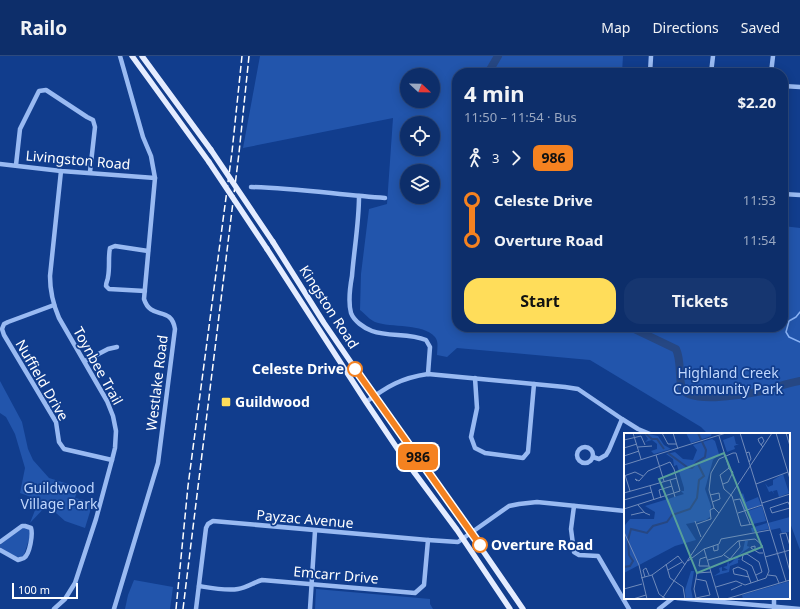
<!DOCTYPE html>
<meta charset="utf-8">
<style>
body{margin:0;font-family:"Noto Sans",sans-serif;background:#163670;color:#f1f3f6;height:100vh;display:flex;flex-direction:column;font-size:15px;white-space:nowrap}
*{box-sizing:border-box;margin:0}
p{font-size:13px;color:#9aa8c1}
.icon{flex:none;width:22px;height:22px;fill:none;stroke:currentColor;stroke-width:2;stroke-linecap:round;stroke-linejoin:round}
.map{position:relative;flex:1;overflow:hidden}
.drawer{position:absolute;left:452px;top:12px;width:336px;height:264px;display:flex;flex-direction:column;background:#0d2e6a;border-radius:16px;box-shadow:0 2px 10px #0003,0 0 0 1px #2d4a7e}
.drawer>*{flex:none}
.badge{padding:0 8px;border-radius:6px;font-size:14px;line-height:26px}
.needle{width:26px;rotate:112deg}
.controls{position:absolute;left:400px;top:12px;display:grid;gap:8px}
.controls a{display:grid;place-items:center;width:40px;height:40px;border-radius:50%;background:#0d2e6a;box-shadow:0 2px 10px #0003,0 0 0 1px #2d4a7e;font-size:20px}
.scale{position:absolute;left:12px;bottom:10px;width:66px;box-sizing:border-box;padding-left:4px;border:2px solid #fff;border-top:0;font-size:11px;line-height:14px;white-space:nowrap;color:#fff;-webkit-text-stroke:3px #113d8d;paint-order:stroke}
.map>.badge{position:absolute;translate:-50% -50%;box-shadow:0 0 0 2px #fff}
.legs{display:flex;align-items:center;gap:6px;height:44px;padding:0 12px;font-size:13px}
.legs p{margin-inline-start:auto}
.overview{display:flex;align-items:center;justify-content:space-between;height:68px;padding:0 12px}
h1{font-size:22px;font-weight:700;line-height:30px}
.cta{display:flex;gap:8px;margin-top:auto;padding:8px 12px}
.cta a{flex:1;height:46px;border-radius:16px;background:#ffdd5a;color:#111;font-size:16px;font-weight:700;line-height:46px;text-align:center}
.cta a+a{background:#163670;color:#f1f3f6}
ul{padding:0 12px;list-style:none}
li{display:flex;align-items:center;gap:14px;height:40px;font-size:15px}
li i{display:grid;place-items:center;width:6px;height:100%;margin:0 5px;background:currentColor}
li i::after{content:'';width:10px;height:10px;margin:-5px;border:3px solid;border-radius:50%;background:#0d2e6a}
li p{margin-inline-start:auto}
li:first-child i{background:linear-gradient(#0000 50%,currentColor 0)}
li:last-child i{background:linear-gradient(currentColor 50%,#0000 0)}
header{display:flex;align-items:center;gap:24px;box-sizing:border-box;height:56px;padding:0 20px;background:#0d2e6a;border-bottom:1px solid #2d4a7e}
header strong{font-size:19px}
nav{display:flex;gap:22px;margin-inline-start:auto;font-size:14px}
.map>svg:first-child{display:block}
.green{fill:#2255ac;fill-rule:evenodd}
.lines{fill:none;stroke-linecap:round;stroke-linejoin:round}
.stream{stroke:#8ab3f5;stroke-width:1.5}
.river{stroke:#264783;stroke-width:8}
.minor{stroke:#99baf2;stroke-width:4.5}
.major{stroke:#e4ecff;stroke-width:5.5}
.rail{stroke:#fff;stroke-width:1.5;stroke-dasharray:7 3;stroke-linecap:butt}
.major-bridge{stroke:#e4ecff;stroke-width:5.5}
.line-1-casing{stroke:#fff;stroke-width:9}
.line-1{stroke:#f58220;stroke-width:6}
.stop-1-dot{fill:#fff;stroke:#f58220;stroke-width:2}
.poi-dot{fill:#ffdd5a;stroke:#113d8d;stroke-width:1.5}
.labels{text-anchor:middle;stroke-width:3.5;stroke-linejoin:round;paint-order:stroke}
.street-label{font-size:14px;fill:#fff;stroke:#113d8d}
.stop-label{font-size:14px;font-weight:bold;fill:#fff;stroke:#113d8d;text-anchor:end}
.park-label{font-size:14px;fill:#c0d7fd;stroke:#113d8d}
.poi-label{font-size:14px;font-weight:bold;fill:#fff;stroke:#113d8d;text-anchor:start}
.inset-river{fill:none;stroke:#264783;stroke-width:2}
.inset-road{fill:none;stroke:#708bbb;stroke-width:1}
.view{fill:#579f9a;fill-opacity:0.15;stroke:#579f9a;stroke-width:2}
.inset-edge{fill:none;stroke:#fff;stroke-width:2}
</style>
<header>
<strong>Railo</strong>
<nav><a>Map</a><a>Directions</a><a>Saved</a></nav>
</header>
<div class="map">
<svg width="800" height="553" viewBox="0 0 800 553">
<rect width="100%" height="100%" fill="#113d8d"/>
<g class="green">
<path d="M260,0H623L622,17H457V271H783V170L800,172V494L789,464V378H708L701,371L590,304L457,292L447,301L437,299C437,293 439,286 435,281C423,267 391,272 375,266C370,264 365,258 360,254L361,218L369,153L387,148L393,62L243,92ZM407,19H433V45H407ZM407,67H433V93H407ZM407,115H433V141H407Z"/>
<path d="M0,325L22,366L28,393L33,404L49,422L78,431L75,442L93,446L85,472L65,465L47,449L30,467L39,444L20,437L25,412L15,378L6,361L0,357Z"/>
<path d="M21,472C26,472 28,472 31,477L24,499L21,501H17L0,492V489Z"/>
<path d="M134,524L173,531L170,553H125L128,539Z"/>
<path d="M316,533L430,543V548L433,553H315Z"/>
</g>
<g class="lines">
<path class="stream" d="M800,256L796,261L789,265L786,276L789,281L800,286"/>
<g class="river">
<path d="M488,17L498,0"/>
<path d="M630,271L676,293C682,306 678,321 682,332C689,350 752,337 767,334C778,331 788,327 800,325"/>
</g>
<g class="minor">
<path d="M650,17L651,0"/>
<path d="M711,17L713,0"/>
<path d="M771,17L773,0"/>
<path d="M783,30L800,31"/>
<path d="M0,108L61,115L155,122"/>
<path d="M16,109L20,73L39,35L46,34L87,61L93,64L95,71L90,116"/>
<path d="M251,131C296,132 340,139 385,142"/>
<path d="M783,138L800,139"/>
<path d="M359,140C359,167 354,194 352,220C350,231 348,246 351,257C354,265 364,272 372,275C389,281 409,277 426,284L430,291L428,318"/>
<path d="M145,235L109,233L106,230C106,226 108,224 108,221C110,211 108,201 110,192L115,190L148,195"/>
<path d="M54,249L8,266L4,268L2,273L4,279L56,366L59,386L64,393L112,404"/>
<path d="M85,305L108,293L117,291"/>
<path d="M475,322L477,352L471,381L475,392L485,397L523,402L528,396L534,328"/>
<path d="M366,346C388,330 401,322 428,318L565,331L578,333L622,363L638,373L650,378"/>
<circle cx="585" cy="399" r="8"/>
<path d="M593,401L599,403L606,399L609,394L622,363"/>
<path d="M574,450L571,473L574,496L579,499L598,500L629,553"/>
<path d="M0,486L22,470H25L31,472C33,478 30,498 24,502C22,503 20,503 18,504L0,494"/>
<path d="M199,530C211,532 226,535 238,533C247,532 254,526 262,524L415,537L424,529L428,484"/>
<path d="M677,542L800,553"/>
<path d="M774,552V542"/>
<path d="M54,553L65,543L75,527L96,463L112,404L115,392L116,375L113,360L107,345L59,262C53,248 50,236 50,220L61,115"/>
<path d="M114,553L158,407L175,273C171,249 151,265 144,243L155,122L151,100L143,81L120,0"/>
<path d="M196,553L206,472L208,468L213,465L428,484L458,486L509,450L519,448L537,446L625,455"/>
<path d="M310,553L315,475"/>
<path d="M659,553L673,542"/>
</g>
<g class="major">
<path d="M132,0L209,106"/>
<path d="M142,0L211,94"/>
<path d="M273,186L324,267L374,340L406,383L523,553"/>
<path d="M267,193L366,346L405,404L457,474L510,553"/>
</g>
<g class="rail">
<path d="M176,553L188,430L232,96L242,0"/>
<path d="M183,553L239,97L249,0"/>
</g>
<g class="major-bridge">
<path d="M211,94L273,186"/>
<path d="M209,106L267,193"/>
</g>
</g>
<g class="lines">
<defs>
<path id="line-1" d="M355,313L480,489"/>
</defs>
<use href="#line-1" class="line-1-casing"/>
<use href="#line-1" class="line-1"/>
</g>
<g class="stop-1-dot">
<circle cx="355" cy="313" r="7"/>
<circle cx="480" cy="489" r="7"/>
</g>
<rect class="poi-dot" x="221" y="341" width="10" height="10" rx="2"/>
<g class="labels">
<g class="street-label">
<text transform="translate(78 104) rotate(5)" y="5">Livingston Road</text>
<text transform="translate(329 251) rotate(57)" y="5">Kingston Road</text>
<text transform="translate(98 310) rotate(61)" y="5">Toynbee Trail</text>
<text transform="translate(42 324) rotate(60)" y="5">Nuffield Drive</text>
<text transform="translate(157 327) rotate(-83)" y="5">Westlake Road</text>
<text transform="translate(305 463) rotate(5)" y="5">Payzac Avenue</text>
<text transform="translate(336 519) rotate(5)" y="5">Emcarr Drive</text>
</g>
<g class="stop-label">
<text x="344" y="318">Celeste Drive</text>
<text x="491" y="494" text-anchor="start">Overture Road</text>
</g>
<g class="park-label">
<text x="728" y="322">Highland Creek<tspan x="728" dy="16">Community Park</tspan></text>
<text x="59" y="437">Guildwood<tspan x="59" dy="16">Village Park</tspan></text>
</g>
<g class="poi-label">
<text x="235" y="351">Guildwood</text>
</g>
</g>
<g transform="translate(624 377)">
<rect width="166" height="166" fill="#113d8d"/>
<path d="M20,0L34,3L40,12L47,16L30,21L27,18L33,16V11L28,7L21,9L24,6ZM62,0H88L87,3L67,10ZM110,3L112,11H115L110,13L111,16L103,19L99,7ZM88,6L91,8L95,21L89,27L81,56L87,73V83L82,87L62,91L72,107L51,113L0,140L1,92L6,86H30L31,79L21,73L60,61L57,58H60V55L53,32L50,33L49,26L42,21L51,19L59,26L69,27L73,17L69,12ZM159,41L165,60L155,64L153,57L149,58L150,61L148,58L145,59L141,50L144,54L149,52V47ZM119,60L122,69L134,64L137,72L120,78L116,64ZM138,73L142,88L129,91L124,78ZM166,84L165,99L158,100L156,95L147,97L144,90ZM143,90L145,96L128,99L127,95ZM121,108H124L123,113L126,114L115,122L114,126L117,127H114V130L106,133L105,139L90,143L96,139L95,135L98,134V138L104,137L99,134L103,133L104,127L105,131L108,129L119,117ZM67,138H70L67,156L69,166H62L61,157ZM166,148V166H119L118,162Z" fill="#2255ac"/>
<path class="inset-river" d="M21,0L28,6H33L40,16M44,20L63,34L68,35L73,29M0,134L6,133L9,128L5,122L4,107L7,96L23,100L29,93L43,89L48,82L66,76L73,65L75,47L80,43L73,29L81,24L82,17L74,0"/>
<path class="inset-road" d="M9,0L17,26M38,0L44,11H52M49,0L54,16M116,0L162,148M152,0L166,46M162,0L166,13M95,3L105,35L96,42L100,56L108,63L117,93L129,91M0,7L17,3L21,12M137,12L140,8L138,4L134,6L135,9L138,13L139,14M14,14L28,13M0,15L13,11M122,20L125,19L127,26L125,29M32,22L40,48M0,23L15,18M0,32L102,0M1,42L6,58M0,43L11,39L19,43M46,47L51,64M99,51L104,49L109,39L104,35M132,51L164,39M26,53L30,67M0,60L53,45M86,62L95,60L96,66L88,69M37,65L35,57L48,53M0,67L28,59M110,67L116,66L126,91M138,70L166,61M14,72L21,80L26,82M166,73L164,69L146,75L148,80L166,75M0,76L56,58L50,36L46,29L24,38L15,48L11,46L13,48M95,80L90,75L85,57L87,40L95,26L109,20H112L115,30M114,80L138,72M7,82L20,79M71,88L77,104M73,91L87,86L86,77L90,75M0,92V99L15,132L23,166M89,113L90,118L94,117V112M166,113L162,100L156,101L166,139M80,116L95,166M131,117V113L127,114V115L135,120H139M100,122L106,126L116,114L115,108M82,124L76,126L75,133H85M141,124L166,117M84,127L98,123L114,108L131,106L138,112L145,138L142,145L121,152L112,148L92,154M64,128L80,116L95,111L97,106L146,97M42,131L46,145L59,154L61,166M44,137L58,129M28,142L35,161L42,166M132,142L138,139L135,129L123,121L119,122L118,127L128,133L134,148M144,142L152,143L155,150M21,144L19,137L22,135L25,142M125,144L110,141L109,136L114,134L123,138V139L127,150M17,145L28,142L54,123L61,132M72,146L82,148L86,162L72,165L70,156L73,140L87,139M0,156L18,151M107,157L118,152M9,166L22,162M38,166L148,0M102,166L166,147"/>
<path class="view" d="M100,20L138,114L73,140L35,46Z"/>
<rect width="166" height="166" class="inset-edge"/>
</g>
</svg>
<div class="controls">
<a><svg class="needle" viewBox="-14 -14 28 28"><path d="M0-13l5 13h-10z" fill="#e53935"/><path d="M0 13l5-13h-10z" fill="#9aa8c1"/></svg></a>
<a><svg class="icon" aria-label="locate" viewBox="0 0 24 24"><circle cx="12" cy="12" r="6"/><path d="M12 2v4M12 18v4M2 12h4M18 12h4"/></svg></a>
<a><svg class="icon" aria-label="layers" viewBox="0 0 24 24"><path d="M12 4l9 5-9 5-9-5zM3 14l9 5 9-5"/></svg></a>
</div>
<div class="scale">100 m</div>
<b class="badge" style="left:418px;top:401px;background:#f58220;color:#111">986</b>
<section class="drawer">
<div class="overview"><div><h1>4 min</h1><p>11:50 – 11:54 · Bus</p></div><b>$2.20</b></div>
<div class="legs"><svg class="icon" aria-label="walk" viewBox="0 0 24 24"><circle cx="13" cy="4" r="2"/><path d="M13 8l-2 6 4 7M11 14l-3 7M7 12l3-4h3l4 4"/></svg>3<svg class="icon" aria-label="forward" viewBox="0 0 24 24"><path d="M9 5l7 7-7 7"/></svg><b class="badge" style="background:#f58220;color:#111">986</b></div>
<ul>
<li><i style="color:#f58220"></i><b>Celeste Drive</b><p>11:53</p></li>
<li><i style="color:#f58220"></i><b>Overture Road</b><p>11:54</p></li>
</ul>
<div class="cta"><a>Start</a><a>Tickets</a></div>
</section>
</div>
